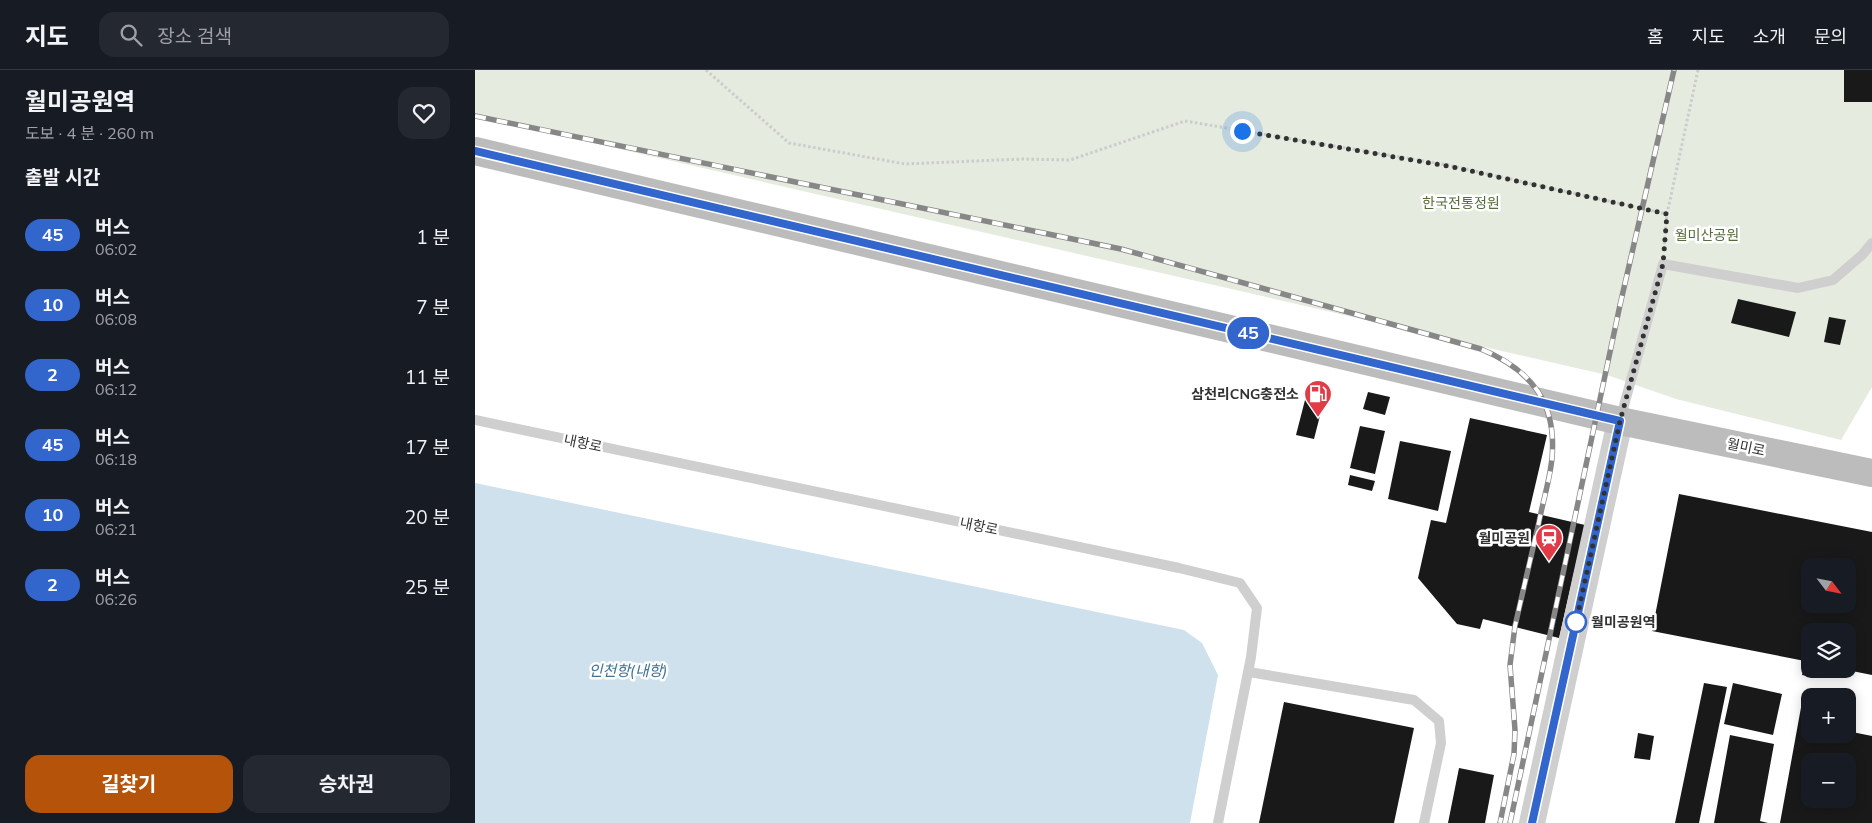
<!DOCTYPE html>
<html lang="ko">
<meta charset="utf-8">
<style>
body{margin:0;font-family:Mulish,"Noto Sans KR",sans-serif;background:#242831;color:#f1f3f6;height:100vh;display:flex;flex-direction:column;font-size:19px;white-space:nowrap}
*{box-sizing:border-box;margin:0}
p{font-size:16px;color:#9ea1a6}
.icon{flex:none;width:28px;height:28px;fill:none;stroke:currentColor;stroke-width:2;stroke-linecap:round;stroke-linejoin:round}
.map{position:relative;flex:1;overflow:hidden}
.side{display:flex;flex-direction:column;background:#171b24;width:475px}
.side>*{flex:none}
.badge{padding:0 10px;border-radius:16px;font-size:18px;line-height:32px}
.needle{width:32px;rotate:122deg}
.controls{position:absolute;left:1326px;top:488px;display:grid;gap:10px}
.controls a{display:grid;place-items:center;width:55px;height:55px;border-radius:10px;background:#171b24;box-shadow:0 2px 12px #0003;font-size:25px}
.you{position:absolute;width:25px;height:25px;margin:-12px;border:4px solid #fff;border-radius:50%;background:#1a73e8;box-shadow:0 0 0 8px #1a73e833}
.map>.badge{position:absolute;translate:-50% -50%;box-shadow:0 0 0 2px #fff}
h2{padding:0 25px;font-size:19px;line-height:45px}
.round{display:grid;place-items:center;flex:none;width:52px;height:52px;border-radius:15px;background:#242831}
.overview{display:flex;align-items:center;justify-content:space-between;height:85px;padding:0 25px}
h1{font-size:24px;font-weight:700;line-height:38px}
.button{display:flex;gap:10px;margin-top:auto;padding:10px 25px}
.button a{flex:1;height:58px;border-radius:15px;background:#b45309;color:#fff;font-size:20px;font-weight:700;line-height:58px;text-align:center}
.button a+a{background:#242831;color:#f1f3f6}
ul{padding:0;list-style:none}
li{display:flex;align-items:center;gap:15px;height:70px;padding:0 25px}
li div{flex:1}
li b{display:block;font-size:19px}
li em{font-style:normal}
li .badge{min-width:55px;font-weight:700;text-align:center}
header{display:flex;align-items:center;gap:30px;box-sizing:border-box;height:70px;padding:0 25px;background:#171b24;border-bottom:1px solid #363941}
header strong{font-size:24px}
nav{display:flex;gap:28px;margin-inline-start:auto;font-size:18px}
.search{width:350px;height:45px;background:#242831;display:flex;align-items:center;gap:12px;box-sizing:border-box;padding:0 18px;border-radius:15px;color:#9ea1a6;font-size:19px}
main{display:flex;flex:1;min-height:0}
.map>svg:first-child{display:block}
.green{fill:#e5ebde}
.water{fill:#cee1ed}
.building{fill:#191919;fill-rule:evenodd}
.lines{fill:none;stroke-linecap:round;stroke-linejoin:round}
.path{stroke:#ccc;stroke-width:3;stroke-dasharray:2.5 2.5;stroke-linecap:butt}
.service{stroke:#cfcfcf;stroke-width:10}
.tertiary{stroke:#cfcfcf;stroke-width:26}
.secondary{stroke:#bcbcbc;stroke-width:28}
.rail-casing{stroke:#878787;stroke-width:5.5}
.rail{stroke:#fff;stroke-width:4;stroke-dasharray:11;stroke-linecap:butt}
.line-casing{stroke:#fff;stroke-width:11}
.line{stroke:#36c;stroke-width:8}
.walk{stroke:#323232;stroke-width:5;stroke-dasharray:0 9}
.stop-dot{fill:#fff;stroke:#36c;stroke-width:2.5}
.labels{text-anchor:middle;stroke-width:5;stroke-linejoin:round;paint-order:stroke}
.park-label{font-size:14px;fill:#556d3f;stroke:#fff}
.poi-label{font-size:14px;font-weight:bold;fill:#323232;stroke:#fff;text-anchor:end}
.street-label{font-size:14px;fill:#323232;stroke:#fff}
.stop-label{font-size:14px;font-weight:bold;fill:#323232;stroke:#fff;text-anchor:start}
.water-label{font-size:15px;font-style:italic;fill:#417393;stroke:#fff}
</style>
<header>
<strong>지도</strong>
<div class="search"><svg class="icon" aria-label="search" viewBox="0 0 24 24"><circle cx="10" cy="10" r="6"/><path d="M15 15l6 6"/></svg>장소 검색</div>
<nav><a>홈</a><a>지도</a><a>소개</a><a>문의</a></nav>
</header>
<main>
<section class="side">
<div class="overview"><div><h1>월미공원역</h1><p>도보 · 4 분 · 260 m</p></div><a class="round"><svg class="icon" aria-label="heart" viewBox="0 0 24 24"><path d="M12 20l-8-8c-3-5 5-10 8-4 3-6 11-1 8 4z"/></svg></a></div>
<h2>출발 시간</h2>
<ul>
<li><span class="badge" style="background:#36c;color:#fff">45</span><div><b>버스</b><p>06:02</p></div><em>1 분</em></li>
<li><span class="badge" style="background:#36c;color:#fff">10</span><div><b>버스</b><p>06:08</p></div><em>7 분</em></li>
<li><span class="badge" style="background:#36c;color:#fff">2</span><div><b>버스</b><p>06:12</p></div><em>11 분</em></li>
<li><span class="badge" style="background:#36c;color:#fff">45</span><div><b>버스</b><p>06:18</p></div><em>17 분</em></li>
<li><span class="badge" style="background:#36c;color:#fff">10</span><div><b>버스</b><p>06:21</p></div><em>20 분</em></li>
<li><span class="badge" style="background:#36c;color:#fff">2</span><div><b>버스</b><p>06:26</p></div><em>25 분</em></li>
</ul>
<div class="button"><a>길찾기</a><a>승차권</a></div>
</section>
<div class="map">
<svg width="1397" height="753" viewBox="0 0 1397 753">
<rect width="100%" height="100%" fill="#fff"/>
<path class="green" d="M0,0H1397V317L1366,370L1201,329L1132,305L0,46Z"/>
<path class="water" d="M0,413L709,560L727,573L743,605L715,753H0Z"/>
<g class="building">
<rect x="1369" y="0" width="28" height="32"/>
<path d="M1263,229L1321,242L1314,267L1256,253Z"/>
<path d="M1354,247L1371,250L1365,275L1349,272Z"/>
<path d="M893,322L915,327L910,345L888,339Z"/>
<path d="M830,330L848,334L839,369L821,365Z"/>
<path d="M995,348L1072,365L1054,442L1110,455L1084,568L1008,549L1005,559L982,554L943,508L956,450L971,453Z"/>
<path d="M885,356L910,361L900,404L875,398Z"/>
<path d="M925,371L976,381L963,441L913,429Z"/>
<path d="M875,405L900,411L897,421L873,415Z"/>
<path d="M1204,424L1397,462V605L1372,600V561H1335V599H1341L1339,607L1327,605L1330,591L1177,561ZM1335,496H1372V534H1335Z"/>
<path d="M1229,613L1252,617L1224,753H1200Z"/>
<path d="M1258,613L1307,624L1298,665L1249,654Z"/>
<path d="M809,632L939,658L919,753H784Z"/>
<path d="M1327,632L1335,633V664H1372V640L1381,641L1377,662L1397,666V753H1305ZM1335,691H1372V729H1335Z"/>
<path d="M1163,663L1179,666L1175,690L1159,688Z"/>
<path d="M1255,665L1299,674L1285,751L1293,753H1239Z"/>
<path d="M984,698L1019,705L1010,753H973Z"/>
</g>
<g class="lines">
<g class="path">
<path d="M231,0L314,73L430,94L547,89L595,90L710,51L973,95L1192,144"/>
<path d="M1189,179L1192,144L1223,0"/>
</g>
<g class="service">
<path d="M0,350L704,498L765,513L782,538L776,587L743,753"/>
<path d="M1145,350L1188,194L1323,218L1358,210L1387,185L1397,173"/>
<path d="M774,602L939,630L964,651L966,673L949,753"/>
</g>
<path class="tertiary" d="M1057,753L1145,351"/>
<path class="secondary" d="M0,81L1145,351L1397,403"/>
<defs>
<g id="rail">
<path d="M0,46L646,179L1006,279C1056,300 1082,332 1077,388C1075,409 1068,431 1064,452C1056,486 1048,521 1040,556L1035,595L1040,660L1039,684L1025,753"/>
<path d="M1035,753L1145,235L1199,0"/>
</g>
</defs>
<use href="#rail" class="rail-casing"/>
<use href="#rail" class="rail"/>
</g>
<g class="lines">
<defs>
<path id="line" d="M0,81L1145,351L1057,753"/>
</defs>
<use href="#line" class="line-casing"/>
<use href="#line" class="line"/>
<path class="walk" d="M767,61L973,96L1192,144L1188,194L1145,351L1101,552"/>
</g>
<defs>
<symbol id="fuel-pin" viewBox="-11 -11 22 30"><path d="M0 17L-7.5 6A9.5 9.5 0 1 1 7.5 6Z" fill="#e13b47" stroke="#fff"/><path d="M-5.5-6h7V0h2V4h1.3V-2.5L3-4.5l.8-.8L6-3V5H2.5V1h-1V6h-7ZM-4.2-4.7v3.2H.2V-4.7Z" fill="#fff"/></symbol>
<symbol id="station-pin" viewBox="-11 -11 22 30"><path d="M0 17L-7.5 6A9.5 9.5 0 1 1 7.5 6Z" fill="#e13b47" stroke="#fff"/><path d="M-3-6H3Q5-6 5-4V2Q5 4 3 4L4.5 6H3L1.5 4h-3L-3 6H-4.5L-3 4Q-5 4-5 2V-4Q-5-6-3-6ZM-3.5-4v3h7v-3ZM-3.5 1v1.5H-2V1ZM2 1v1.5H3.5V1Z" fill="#fff"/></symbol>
</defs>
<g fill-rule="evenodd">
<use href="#fuel-pin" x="827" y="308" width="32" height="43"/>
<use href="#station-pin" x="1058" y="452" width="32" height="43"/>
</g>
<circle class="stop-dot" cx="1101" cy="552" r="10"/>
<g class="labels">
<g class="park-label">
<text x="986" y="138">한국전통정원</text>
<text x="1232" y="170">월미산공원</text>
</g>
<g class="poi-label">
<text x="824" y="329">삼천리CNG충전소</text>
<text x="1055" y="473">월미공원</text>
</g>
<g class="street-label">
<text transform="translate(108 373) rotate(12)" y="5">내항로</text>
<text transform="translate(1271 377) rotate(12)" y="5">월미로</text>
<text transform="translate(504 456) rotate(12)" y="5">내항로</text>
</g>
<g class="stop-label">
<text x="1116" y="557">월미공원역</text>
</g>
<g class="water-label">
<text x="153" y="606">인천항(내항)</text>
</g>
</g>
</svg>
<div class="controls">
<a><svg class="needle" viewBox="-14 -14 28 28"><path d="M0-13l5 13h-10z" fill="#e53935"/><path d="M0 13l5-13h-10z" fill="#9ea1a6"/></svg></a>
<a><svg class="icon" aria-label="layers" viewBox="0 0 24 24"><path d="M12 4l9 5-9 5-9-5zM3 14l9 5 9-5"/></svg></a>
<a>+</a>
<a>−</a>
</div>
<div class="you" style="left:767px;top:61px"></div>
<b class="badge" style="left:773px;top:263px;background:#36c;color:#fff">45</b>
</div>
</main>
